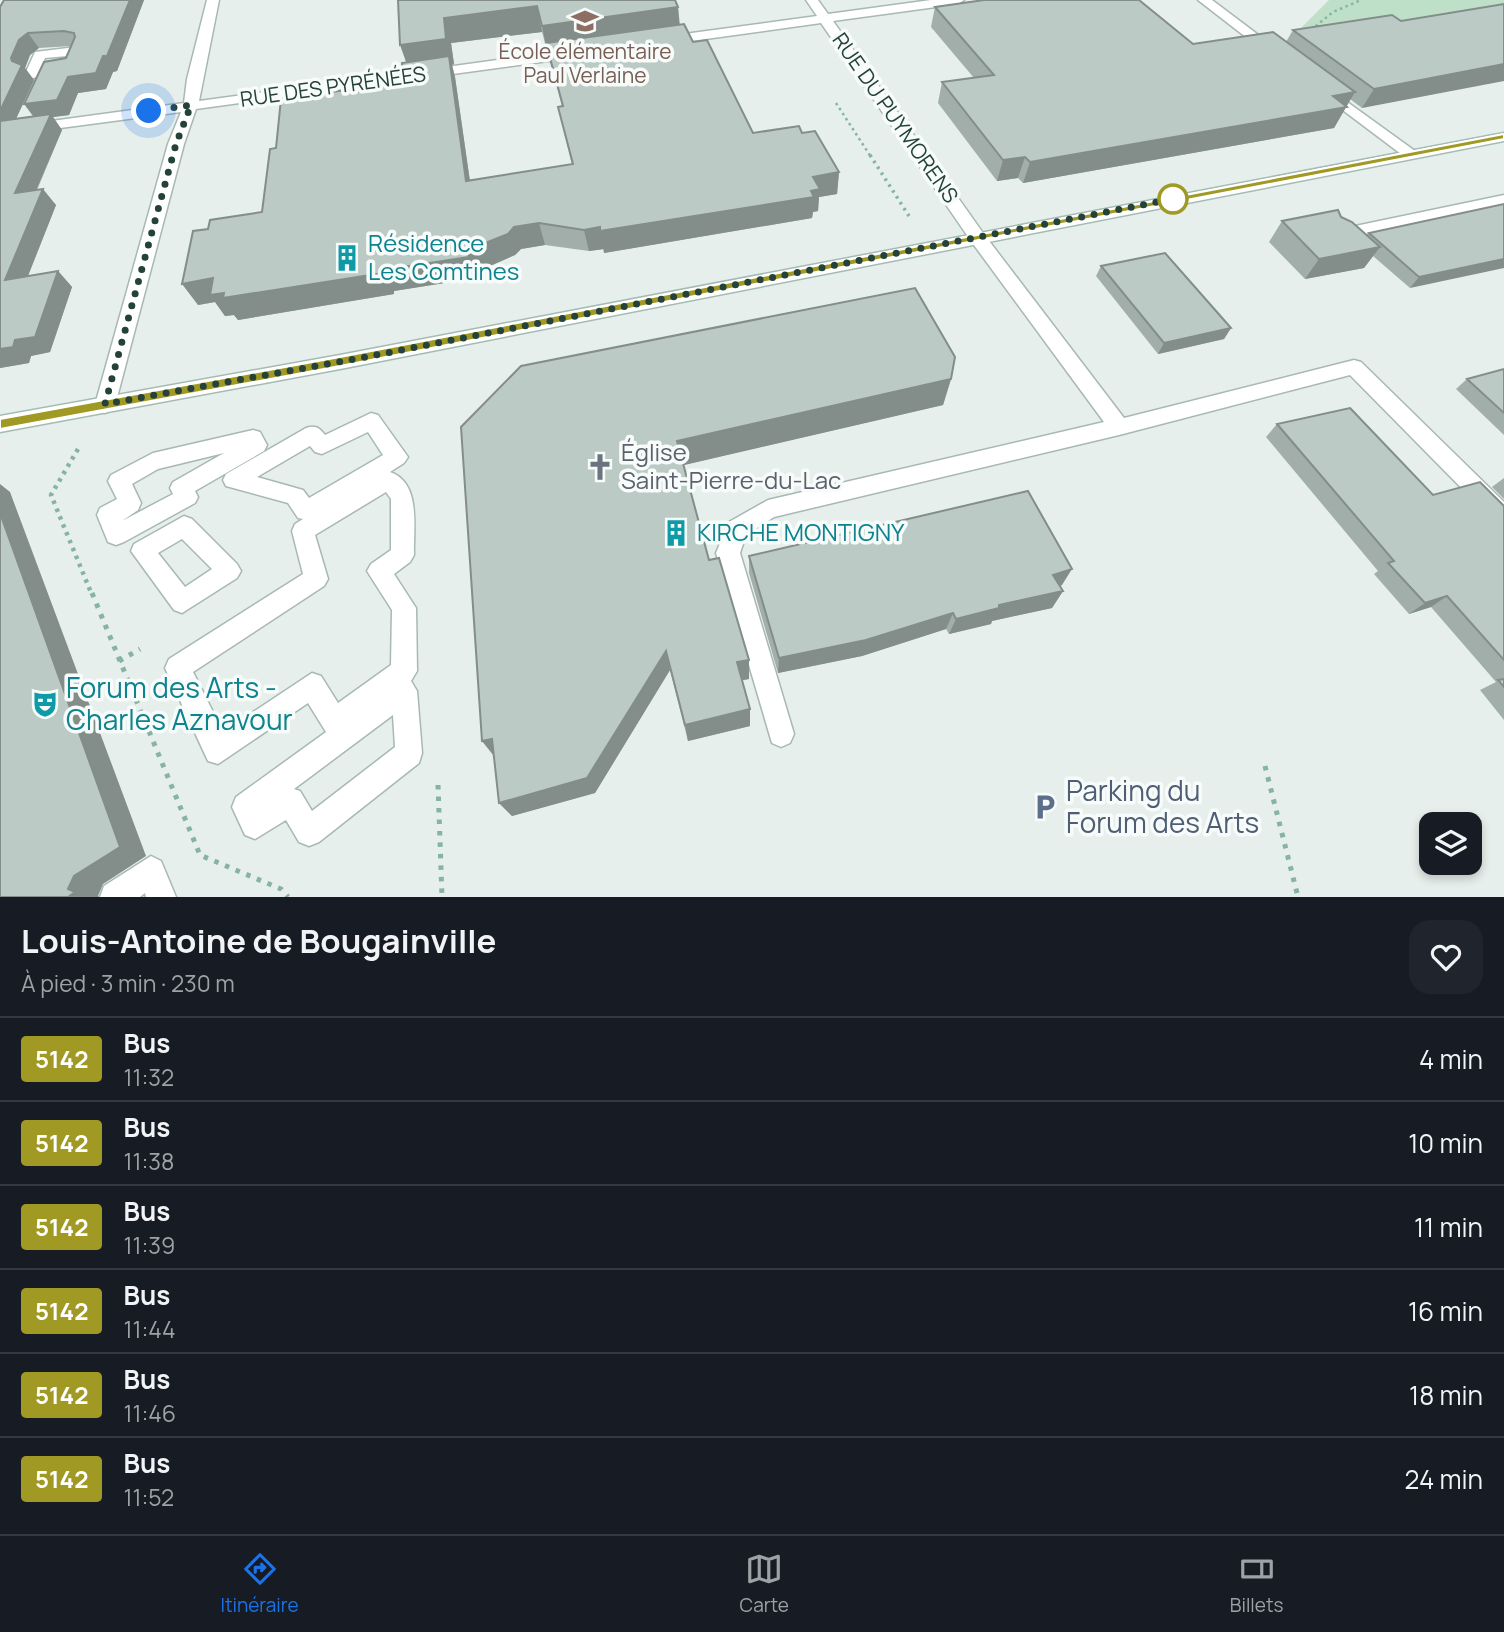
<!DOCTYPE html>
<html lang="fr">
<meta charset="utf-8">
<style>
body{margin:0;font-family:Manrope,sans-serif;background:#20242c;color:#f1f3f6;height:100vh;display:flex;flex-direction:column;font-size:26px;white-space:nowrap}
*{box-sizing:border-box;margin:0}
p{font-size:23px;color:#9ea1a6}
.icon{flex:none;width:38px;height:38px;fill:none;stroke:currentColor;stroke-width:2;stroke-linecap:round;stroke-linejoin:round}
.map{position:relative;height:897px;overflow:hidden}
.drawer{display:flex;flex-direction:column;background:#171b24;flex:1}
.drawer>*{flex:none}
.badge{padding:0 14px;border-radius:5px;font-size:24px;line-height:46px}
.tools{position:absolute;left:1419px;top:812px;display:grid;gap:14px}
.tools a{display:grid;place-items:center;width:63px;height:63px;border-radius:14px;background:#171b24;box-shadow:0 4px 10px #0003;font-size:35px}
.you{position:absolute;width:35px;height:35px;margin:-18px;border:5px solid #fff;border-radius:50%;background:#1a73e8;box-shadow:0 0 0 10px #1a73e833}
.map>.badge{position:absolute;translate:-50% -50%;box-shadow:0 0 0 4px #fff}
.round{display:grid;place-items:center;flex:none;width:74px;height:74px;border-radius:21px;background:#20242c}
.headline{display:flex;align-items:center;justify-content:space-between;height:119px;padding:0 21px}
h1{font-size:33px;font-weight:700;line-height:52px}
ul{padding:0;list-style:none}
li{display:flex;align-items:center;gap:21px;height:84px;padding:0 21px;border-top:2px solid #363941}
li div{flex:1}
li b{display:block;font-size:26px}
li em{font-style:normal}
li .badge{min-width:77px;font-weight:700;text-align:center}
.tabs{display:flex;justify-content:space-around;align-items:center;height:98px;border-top:2px solid #363941;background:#171b24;font-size:19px;color:#9ea1a6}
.tabs a{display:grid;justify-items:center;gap:4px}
.tabs .selected{color:#1a73e8}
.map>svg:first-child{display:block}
.green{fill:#bfe0c8}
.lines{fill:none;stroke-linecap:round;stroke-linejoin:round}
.street-casing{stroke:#a8b8b2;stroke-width:3}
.secondary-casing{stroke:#a4bbb3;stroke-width:3}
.path-far3{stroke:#86b3a5;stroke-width:2.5;stroke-dasharray:2.5 3.5;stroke-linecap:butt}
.path-far2{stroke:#86b3a5;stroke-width:3.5;stroke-dasharray:2.5 4.5;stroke-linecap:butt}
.path-far1{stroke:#86b3a5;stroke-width:4.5;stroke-dasharray:3.5 5;stroke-linecap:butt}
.path{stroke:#86b3a5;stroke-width:5;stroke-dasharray:4.5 7;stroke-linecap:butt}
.street{fill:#fff;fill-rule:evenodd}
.secondary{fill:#fff;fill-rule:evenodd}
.wall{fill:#a1aea9;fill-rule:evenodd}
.shaded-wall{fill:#838d89}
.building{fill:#bbcac4;stroke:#838d89;stroke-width:2}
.line{fill:#a09923;stroke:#fff;stroke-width:2}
.walk{stroke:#24423a;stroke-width:7;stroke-dasharray:0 12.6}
.stop-dot{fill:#fff;stroke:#a09923;stroke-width:3.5}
.labels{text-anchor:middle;stroke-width:7;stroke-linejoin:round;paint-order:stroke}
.far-education-label{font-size:21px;fill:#785e54;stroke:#f7fbf9}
.far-street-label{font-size:21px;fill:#24423a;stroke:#f7fbf9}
.culture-label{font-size:24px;fill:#0d838f;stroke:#f7fbf9;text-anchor:start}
.worship-label{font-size:24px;fill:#5b616d;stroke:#f7fbf9;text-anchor:start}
.near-culture-label{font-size:28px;fill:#0d838f;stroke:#f7fbf9;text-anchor:start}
.near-service-label{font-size:28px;fill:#4e5e75;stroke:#f7fbf9;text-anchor:start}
</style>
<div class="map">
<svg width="1504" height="897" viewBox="0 0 1504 897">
<rect width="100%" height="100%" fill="#e6efeb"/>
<path class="green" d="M1329,0H1504V13L1298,31Z"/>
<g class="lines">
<defs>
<g id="street">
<path d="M207,0H219L199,101L578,49L585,53L578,57L196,109L184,144L115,405L112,410L105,413L98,410L95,405L168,144L181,112L0,136V128L184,103L187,79Z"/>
<path d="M806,0H818L828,14L931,0H964L958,4L833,21L983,233L1124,418L1354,360L1361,362L1504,502V525L1496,523L1350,375L1119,435L774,517L746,535L740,553L794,734L790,743L781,747L772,743L716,553L729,522L768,500L1104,422L971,241L821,23L662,45L655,41L662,37L817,16Z"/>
<path d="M1198,0H1212L1281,52L1279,55H1269Z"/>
<path d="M76,47L83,51L74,72L32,78L25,74L35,52ZM67,56L64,66L41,69L45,58Z"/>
<path d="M1325,86L1415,151L1418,154L1415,157H1405L1320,93V87Z"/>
<path d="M1504,195V205L1336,240L1328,235L1336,230Z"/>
<path d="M371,413L378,415L408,457L404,463L390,472C422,483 413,529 414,555L410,562L394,574L416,608L417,671L411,681L417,691L422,753L419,763L319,842L309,846L299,842L286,820L255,839L245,835L232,807L236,797L326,732L308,703L218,764L208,761L165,668L169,659L303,574L292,531L295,524L303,519L298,518L288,503L226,486L223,480L226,474L306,428C315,425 319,427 325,435ZM368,432L383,455L309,498L303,490L257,477L310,446L315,452L322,454ZM386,492L391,499V550L371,564L367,571L392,610L391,665L338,703L321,676L312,673L223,732L193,672L324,586L328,579L315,535ZM393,715L395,747L312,811L300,791L294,789Z"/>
<path d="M253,430L260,432L267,445L264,451L195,491L198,497L195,503L124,542L116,545L108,542L97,515L100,508L117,499L108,481L111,475L153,453ZM224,453L173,482L170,488L173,494L122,521L138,510L141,503L132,484L158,469Z"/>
<path d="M184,516L192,519L237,564L241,571L237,578L182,613L174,610L131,551L134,544ZM182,539L212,569L185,587L158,553Z"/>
<path d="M151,856L161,861L176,897H146L145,893L140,897H100L104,886Z"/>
</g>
<path id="secondary" d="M1504,133V141L340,369L0,432V416L340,355Z"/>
</defs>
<use href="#street" class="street-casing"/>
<use href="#secondary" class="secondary-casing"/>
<g class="path-far3">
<path d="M1311,30L1333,12L1361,0"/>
<path d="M836,103L871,157"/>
</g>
<path class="path-far2" d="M870,155L909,216"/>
<path class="path-far1" d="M78,449L51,495L92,595"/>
<g class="path">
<path d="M92,593L200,855L281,889L288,897"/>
<path d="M119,661L140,649"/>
<path d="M1265,766L1298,897"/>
<path d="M438,785L442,897"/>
</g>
<use href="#street" class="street"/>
<use href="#secondary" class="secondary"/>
</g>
<g class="wall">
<path d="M144,0L117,71L113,72L106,89L78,93L69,115L53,117L62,130L37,190L56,205L28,276L58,271L72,287L50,352L31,356L29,363L0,368V7ZM71,46L34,117L16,119L34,80L25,68L30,55L39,48Z"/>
<path d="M398,0L678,7L680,25L693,42L753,133H802L839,172L837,194L819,197L818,211L813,212L812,218L604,253V249L589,251L545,245L521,249L515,255L476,272V278L394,291V294L238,320L234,315L225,316L215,302L198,305L208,229L262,212L276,148L404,82L406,62ZM542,32L562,106L558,107L572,165L470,181L455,77L452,65L454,64L451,43Z"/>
<path d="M1504,4L1362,108L1350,99L1334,128L1023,183L1018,178L997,181L938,103L942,82L974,78L931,27L935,7L1193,44L1286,42L1293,30L1401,21Z"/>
<path d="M1504,204L1410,288L1373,256L1364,268L1305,279L1269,242L1282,221L1341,217L1367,235L1369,233Z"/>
<path d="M1101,266L1231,328L1224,339L1158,354L1096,276Z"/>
<path d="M1504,369V435L1456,389L1467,379Z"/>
<path d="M951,379L943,405L683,465L709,560L749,660V679L742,680L750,726L688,741L670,670L595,793L512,816L499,803L494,756L482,741L461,427Z"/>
<path d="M1277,424L1433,495L1504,506V720L1480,690L1496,682L1431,607L1409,614L1374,574L1378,571L1266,437Z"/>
<path d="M1504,478V499L1492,487Z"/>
<path d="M749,556L1062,585L1060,586L1063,591L1052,608L992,621L991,624L949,634L946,629L862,656L778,673L749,573Z"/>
</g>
<g class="shaded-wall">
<path d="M130,0H144L117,71L113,72L106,89L78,93L69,115L53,117L62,130L28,209L15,193L36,120L24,104L103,56Z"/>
<path d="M537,6L542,32L451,43L454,64L452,65L455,77L473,203L409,70L400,45L444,18Z"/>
<path d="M678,7L680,33L547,51L542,26Z"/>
<path d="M28,33L39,48L30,55L25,68L34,80L14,123L0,127V108L12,61L11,58L19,40Z"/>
<path d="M1504,64V81L1362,108L1374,89Z"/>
<path d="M1355,92L1334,128L1023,183L1030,162Z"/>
<path d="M1025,157L1018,178L997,181L1003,160Z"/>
<path d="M839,172L837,194L819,197L818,211L813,212L812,218L604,253L600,231L813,177Z"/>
<path d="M43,189L56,205L20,296L5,280Z"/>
<path d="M539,223L545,245L521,249L515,255L476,272V278L394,291V294L238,320L234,315L225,316L215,302L198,305L182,284L213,278L384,270L468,250L514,227Z"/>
<path d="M600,227L604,249L589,251L584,230Z"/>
<path d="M1380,247L1364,268L1305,279L1319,259Z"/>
<path d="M1504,259V268L1410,288L1419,277Z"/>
<path d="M58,271L72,287L50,352L31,356L29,363L0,368V349L15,340Z"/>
<path d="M1231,328L1224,339L1158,354L1164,343Z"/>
<path d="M951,379L943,405L680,466L677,441Z"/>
<path d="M0,484L10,492L146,856L103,884L98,896L99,897H68V889L0,513Z"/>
<path d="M1072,569L1062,585L1043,591L1053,575Z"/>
<path d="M1063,591L1052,608L992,621L991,624L949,634L956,619L999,605Z"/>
<path d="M1447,596L1431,607L1409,614L1425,603Z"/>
<path d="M953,613L946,629L862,656L778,673L779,658Z"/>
<path d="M666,651L670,670L595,793L512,816L499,803Z"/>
<path d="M749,660V679L738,681L737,662Z"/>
<path d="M750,709V726L688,741L685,725Z"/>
<path d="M492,739L495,757L482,741Z"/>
</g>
<g class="building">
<path d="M4,0H130L107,56H103L96,73L68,77L57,100L24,104L44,62L66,58L75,37L74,33L64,31L28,33L19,40L11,58L12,61L22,65L2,107L0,108V7Z"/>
<path d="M398,0H675L678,7L542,26L537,6L444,18L446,39L400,45Z"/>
<path d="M984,0H1139L1193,44L1273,32L1355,92L1333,96L1347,107L1030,162L1025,157L1003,160L942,82L994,75L935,7Z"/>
<path d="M1504,4V64L1374,89L1293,30L1392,15L1401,21Z"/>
<path d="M684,24L693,42L707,40L753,133L799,126L802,133L815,131L839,172L813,177L820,189L811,191L814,197L600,231V227L584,230L539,223L514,227L508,234L468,250L469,257L384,270L383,273L223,298L224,293L210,295L213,278L182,284L193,231L208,229L210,220L262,212L270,149L276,148L281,99L404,82L402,63L449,56L466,181L573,164L558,107L563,106L546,43Z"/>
<path d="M51,114L15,193L43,189L5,280L58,271L35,337L15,340L13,347L0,349V121Z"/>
<path d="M1504,204V259L1419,277L1369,233Z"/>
<path d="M1338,210L1341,217L1352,222L1380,247L1319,259L1282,221Z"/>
<path d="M1165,253L1231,328L1164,343L1101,266Z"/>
<path d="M915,288L955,357L951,379L677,441L709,560L719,558L749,660L737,662L750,709L685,725L666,651L587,778L499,803L492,739L482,741L461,427L521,366Z"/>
<path d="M1504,369V413L1467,379Z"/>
<path d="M1350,408L1433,495L1480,482L1504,506V660L1447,596L1425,603L1388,563L1394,561L1277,424Z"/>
<path d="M1028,491L1072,569L1053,575L1063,591L999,605V608L956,619L953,613L866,640L779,658L749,556Z"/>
<path d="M0,513L120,847L74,876L68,889L75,892L68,897H0Z"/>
<path d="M1504,679V687L1498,680Z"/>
</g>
<path class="line" d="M1504,134V139L999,236L340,366L0,429V419L340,357Z"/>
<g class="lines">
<path class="walk" d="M149,111L191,105L176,144L105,404L366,357L1173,199"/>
</g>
<defs>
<symbol id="school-bare" viewBox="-9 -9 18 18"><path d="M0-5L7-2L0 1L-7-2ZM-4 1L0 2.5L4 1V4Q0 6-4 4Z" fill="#8d6e63" stroke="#f7fbf9" stroke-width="2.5" paint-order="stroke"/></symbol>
<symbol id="building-bare" viewBox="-9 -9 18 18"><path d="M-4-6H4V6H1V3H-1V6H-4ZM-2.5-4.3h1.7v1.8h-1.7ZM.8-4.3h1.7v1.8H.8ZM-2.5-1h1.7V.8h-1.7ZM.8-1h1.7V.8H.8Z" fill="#0f9aa8" stroke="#f7fbf9" stroke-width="2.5" paint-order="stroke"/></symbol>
<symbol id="church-bare" viewBox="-9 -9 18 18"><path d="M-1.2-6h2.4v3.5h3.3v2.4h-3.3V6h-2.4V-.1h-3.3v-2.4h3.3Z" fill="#6b7280" stroke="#f7fbf9" stroke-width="2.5" paint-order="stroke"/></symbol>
<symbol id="theatre-bare" viewBox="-9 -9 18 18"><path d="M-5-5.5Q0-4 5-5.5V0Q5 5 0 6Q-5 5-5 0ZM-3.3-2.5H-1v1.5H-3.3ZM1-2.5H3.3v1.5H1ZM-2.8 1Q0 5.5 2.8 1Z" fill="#0f9aa8" stroke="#f7fbf9" stroke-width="2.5" paint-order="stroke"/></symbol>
<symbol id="parking-bare" viewBox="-9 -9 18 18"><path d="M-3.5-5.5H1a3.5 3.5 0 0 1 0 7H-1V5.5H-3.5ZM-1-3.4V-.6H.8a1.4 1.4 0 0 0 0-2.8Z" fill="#5c6f8a" stroke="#f7fbf9" stroke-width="2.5" paint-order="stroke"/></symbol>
</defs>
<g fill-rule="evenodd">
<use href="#school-bare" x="566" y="2" width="38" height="38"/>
<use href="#building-bare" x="328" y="239" width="38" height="38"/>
<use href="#church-bare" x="581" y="448" width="38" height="38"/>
<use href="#building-bare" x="657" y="514" width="38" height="38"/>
<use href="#theatre-bare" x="26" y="685" width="38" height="38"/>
<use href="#parking-bare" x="1026" y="788" width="38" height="38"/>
</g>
<circle class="stop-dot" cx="1173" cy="199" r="14"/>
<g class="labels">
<g class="far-education-label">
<text x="585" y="59">École élémentaire<tspan x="585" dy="24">Paul Verlaine</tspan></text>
</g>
<g class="far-street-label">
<text transform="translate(333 87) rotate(-8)" y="7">RUE DES PYRÉNÉES</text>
<text transform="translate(895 118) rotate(55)" y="7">RUE DU PUYMORENS</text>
</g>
<g class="culture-label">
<text x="368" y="252">Résidence<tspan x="368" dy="28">Les Comtines</tspan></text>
<text x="697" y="541">KIRCHE MONTIGNY</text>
</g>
<g class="worship-label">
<text x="621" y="461">Église<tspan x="621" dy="28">Saint-Pierre-du-Lac</tspan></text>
</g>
<g class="near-culture-label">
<text x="66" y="698">Forum des Arts -<tspan x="66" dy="32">Charles Aznavour</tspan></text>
</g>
<g class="near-service-label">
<text x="1066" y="801">Parking du<tspan x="1066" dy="32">Forum des Arts</tspan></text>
</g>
</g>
</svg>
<div class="tools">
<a><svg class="icon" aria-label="layers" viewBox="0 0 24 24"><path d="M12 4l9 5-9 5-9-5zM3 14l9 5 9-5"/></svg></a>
</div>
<div class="you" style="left:149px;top:111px"></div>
</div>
<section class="drawer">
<div class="headline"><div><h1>Louis-Antoine de Bougainville</h1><p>À pied · 3 min · 230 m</p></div><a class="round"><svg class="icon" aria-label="heart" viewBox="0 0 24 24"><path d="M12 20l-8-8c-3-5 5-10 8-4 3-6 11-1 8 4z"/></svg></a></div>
<ul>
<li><span class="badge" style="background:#a09923;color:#fff">5142</span><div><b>Bus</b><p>11:32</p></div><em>4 min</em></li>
<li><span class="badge" style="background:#a09923;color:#fff">5142</span><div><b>Bus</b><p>11:38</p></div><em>10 min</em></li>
<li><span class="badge" style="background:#a09923;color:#fff">5142</span><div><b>Bus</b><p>11:39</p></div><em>11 min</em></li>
<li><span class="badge" style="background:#a09923;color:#fff">5142</span><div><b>Bus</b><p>11:44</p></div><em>16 min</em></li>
<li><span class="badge" style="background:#a09923;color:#fff">5142</span><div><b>Bus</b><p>11:46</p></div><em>18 min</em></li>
<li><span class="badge" style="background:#a09923;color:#fff">5142</span><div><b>Bus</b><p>11:52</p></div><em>24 min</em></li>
</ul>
</section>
<nav class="tabs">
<a class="selected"><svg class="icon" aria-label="directions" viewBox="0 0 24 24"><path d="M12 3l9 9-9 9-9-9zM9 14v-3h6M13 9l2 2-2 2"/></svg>Itinéraire</a>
<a><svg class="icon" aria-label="map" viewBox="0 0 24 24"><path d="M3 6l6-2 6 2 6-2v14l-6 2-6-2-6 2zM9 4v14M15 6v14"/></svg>Carte</a>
<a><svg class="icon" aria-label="tickets" viewBox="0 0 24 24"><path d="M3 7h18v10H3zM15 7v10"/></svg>Billets</a>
</nav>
